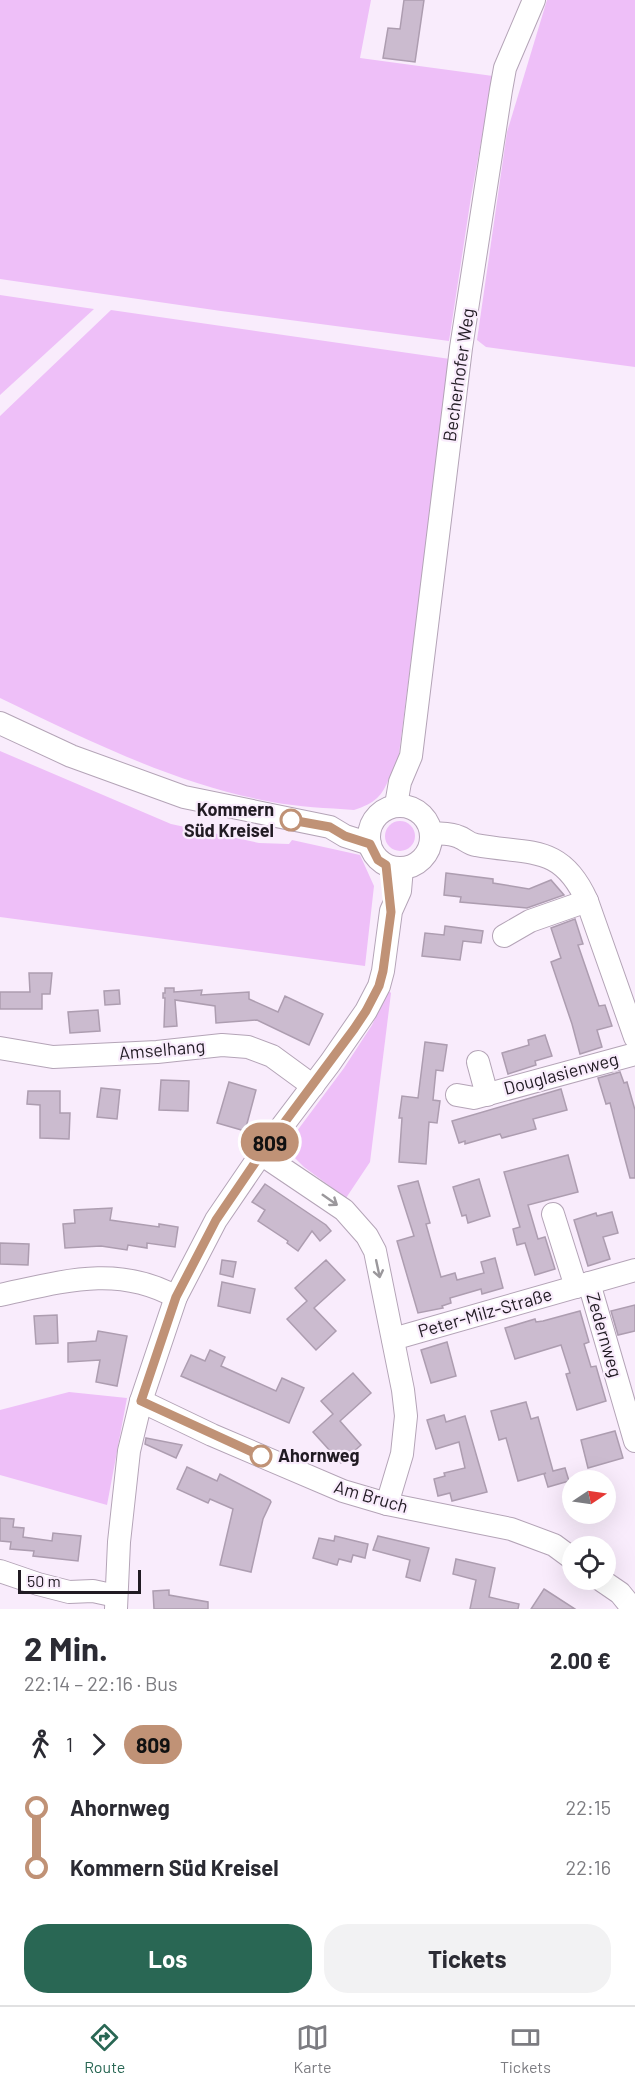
<!DOCTYPE html>
<html lang="de">
<meta charset="utf-8">
<style>
body{margin:0;font-family:Barlow,sans-serif;background:#f2f2f3;color:#2b2b33;height:100vh;display:flex;flex-direction:column;font-size:22px;white-space:nowrap}
*{box-sizing:border-box;margin:0}
p{font-size:20px;color:#7c7c81}
.icon{flex:none;width:33px;height:33px;fill:none;stroke:currentColor;stroke-width:2;stroke-linecap:round;stroke-linejoin:round}
.map{position:relative;height:1609px;overflow:hidden}
.details{display:flex;flex-direction:column;background:#fff;flex:1}
.details>*{flex:none}
.badge{padding:0 12px;border-radius:20px;font-size:21px;line-height:39px}
.needle{width:39px;rotate:77deg}
.controls{position:absolute;left:562px;top:1470px;display:grid;gap:12px}
.controls a{display:grid;place-items:center;width:54px;height:54px;border-radius:50%;background:#fff;box-shadow:0 6px 24px #0002;font-size:30px}
.scale{position:absolute;left:18px;bottom:15px;width:123px;box-sizing:border-box;padding-left:6px;border:3px solid #211b23;border-top:0;font-size:16px;line-height:21px;white-space:nowrap;color:#211b23;-webkit-text-stroke:4px #f9ecfc;paint-order:stroke}
.map>.badge{position:absolute;translate:-50% -50%;box-shadow:0 0 0 3px #fff}
.legs{display:flex;align-items:center;gap:9px;height:66px;padding:0 24px;font-size:20px}
.legs p{margin-inline-start:auto}
.headline{display:flex;align-items:center;justify-content:space-between;height:102px;padding:0 24px}
h1{font-size:33px;font-weight:700;line-height:45px}
.action{display:flex;gap:12px;margin-top:auto;padding:12px 24px}
.action a{flex:1;height:69px;border-radius:24px;background:#296754;color:#fff;font-size:24px;font-weight:700;line-height:69px;text-align:center}
.action a+a{background:#f2f2f3;color:#2b2b33}
ul{padding:0 24px;list-style:none}
li{display:flex;align-items:center;gap:21px;height:60px;font-size:22px}
li i{display:grid;place-items:center;width:9px;height:100%;margin:0 8px;background:currentColor}
li i::after{content:'';width:15px;height:15px;margin:-8px;border:4px solid;border-radius:50%;background:#fff}
li p{margin-inline-start:auto}
li:first-child i{background:linear-gradient(#0000 50%,currentColor 0)}
li:last-child i{background:linear-gradient(currentColor 50%,#0000 0)}
.tab-bar{display:flex;justify-content:space-around;align-items:center;height:84px;border-top:2px solid #e1e1e2;background:#fff;font-size:16px;color:#7c7c81}
.tab-bar a{display:grid;justify-items:center;gap:3px}
.tab-bar .current{color:#296754}
.map>svg:first-child{display:block}
.green{fill:#eebff8}
.building{fill:#cbbbcf;stroke:#ad9db0;stroke-width:1.5}
.lines{fill:none;stroke-linecap:round;stroke-linejoin:round}
.minor-casing{stroke:#b4a4b7;stroke-width:24}
.minor{stroke:#fff;stroke-width:22}
.oneway{stroke:#9b989c}
.line-1-casing{stroke:#fff;stroke-width:14}
.line-1{stroke:#c09276;stroke-width:9}
.stop-1-dot{fill:#fff;stroke:#c09276;stroke-width:3}
.labels{text-anchor:middle;stroke-width:4.5;stroke-linejoin:round;paint-order:stroke}
.street-label{font-size:18px;fill:#211b23;stroke:#f9ecfc}
.stop-label{font-size:18px;font-weight:bold;fill:#211b23;stroke:#f9ecfc;text-anchor:end}
</style>
<div class="map">
<svg width="635" height="1609" viewBox="0 0 635 1609">
<rect width="100%" height="100%" fill="#f9ecfc"/>
<g class="green">
<path d="M0,0H371L360,58L493,76L471,197L449,341L221,311L0,279Z"/>
<path d="M547,0H635V367L486,347L477,340L507,132Z"/>
<path d="M0,295L94,309L0,395Z"/>
<path d="M111,310L450,359L396,777L390,776C382,797 375,803 354,810C327,808 299,807 272,802C177,785 87,740 0,698V416Z"/>
<path d="M0,751L171,824L259,843L289,844L292,840L360,855L374,886L365,966L0,917Z"/>
<circle cx="400" cy="836" r="15"/>
<path d="M388,990L391,993L370,1162L346,1198L304,1167L289,1152L288,1143L344,1068L372,1025Z"/>
<path d="M69,1392L127,1398L107,1505L0,1475V1410Z"/>
</g>
<g class="building">
<path d="M404,0H424L415,62L383,58L388,28L400,29Z"/>
<path d="M446,873L493,879V883L529,889L551,880L564,895L527,908L460,902L461,897L444,895Z"/>
<path d="M575,919L583,944L578,945L599,1006L605,1005L612,1026L597,1030L602,1047L580,1054L572,1024L551,962L561,958L551,928Z"/>
<path d="M445,926L483,931L481,943L463,941L460,960L422,956L425,933L444,935Z"/>
<path d="M29,973H52L50,994H42V1009H0V992H30Z"/>
<path d="M165,988H174V992L202,990L201,995L249,992V999L278,1012L285,996L323,1014L309,1045L257,1020L216,1023L215,1006L175,1000L177,1026L164,1027L165,998H163V993H165Z"/>
<path d="M119,990L120,1004L105,1005L104,991Z"/>
<path d="M98,1010L100,1031L70,1033L68,1012Z"/>
<path d="M545,1035L552,1056L535,1061L536,1065L508,1074L502,1053L529,1045L528,1040Z"/>
<path d="M425,1042L447,1045L443,1071L436,1070L433,1100L440,1101L437,1123L429,1122L426,1164L399,1162L402,1118H399L402,1096L418,1098Z"/>
<path d="M620,1072L624,1083L627,1082L635,1110V1178H630L610,1103L606,1104L598,1078Z"/>
<path d="M161,1080L189,1081L188,1111L159,1110Z"/>
<path d="M229,1082L256,1090L245,1131L217,1123Z"/>
<path d="M101,1088L120,1090L117,1119L97,1117Z"/>
<path d="M561,1089L567,1110L533,1119L536,1129L502,1138L500,1134L465,1144V1141L459,1143L452,1121Z"/>
<path d="M28,1091H60V1113H70L69,1139L40,1138V1105L27,1104Z"/>
<path d="M568,1155L578,1192L528,1205L538,1239L545,1237L555,1269L535,1275L525,1243L517,1245L513,1229L520,1227L504,1172Z"/>
<path d="M479,1179L490,1216L468,1223L466,1215L462,1216L453,1187Z"/>
<path d="M418,1181L430,1223L426,1224L441,1277L455,1273L457,1280L484,1273L481,1262L495,1258L503,1288L482,1294L481,1289L450,1298L451,1303L442,1306L443,1308L418,1313L397,1241L414,1236L398,1186Z"/>
<path d="M265,1184L326,1225L331,1231L320,1241L312,1231L298,1251L287,1243L288,1241L258,1221L265,1210L252,1202Z"/>
<path d="M112,1208L110,1220L159,1227V1224L178,1227L175,1247L147,1243V1248L128,1245L127,1250L101,1246L65,1248L63,1224L75,1223L74,1210Z"/>
<path d="M612,1212L618,1233L603,1237L610,1259L588,1266L574,1220L596,1213L597,1216Z"/>
<path d="M0,1243L29,1244L28,1265L0,1264Z"/>
<path d="M222,1260L236,1262L233,1277L220,1274Z"/>
<path d="M326,1260L345,1280L314,1308L336,1331L316,1350L287,1319L307,1301L295,1288Z"/>
<path d="M222,1282L255,1289L250,1313L218,1306Z"/>
<path d="M635,1305V1331L618,1335L611,1311Z"/>
<path d="M580,1311L589,1342L584,1344L591,1367L596,1366L606,1401L577,1410L566,1374L570,1373L561,1345L515,1359L505,1328L535,1319L536,1322L543,1321Z"/>
<path d="M57,1315L58,1343L36,1344L34,1316Z"/>
<path d="M98,1331L127,1336L117,1386L96,1382L100,1360L68,1362V1343L96,1341Z"/>
<path d="M447,1342L456,1376L431,1383L421,1350Z"/>
<path d="M210,1350L225,1357L221,1366L276,1391L282,1378L304,1388L289,1423L181,1376L191,1355L205,1361Z"/>
<path d="M353,1373L371,1393L340,1421L361,1445L341,1463L313,1432L333,1414L321,1401Z"/>
<path d="M526,1402L531,1419L538,1417L553,1471L565,1468L569,1481L548,1487L544,1474L546,1473L518,1481L506,1438L499,1440L491,1411Z"/>
<path d="M444,1415L446,1422L465,1416L487,1492L452,1501L450,1493L438,1496L434,1479L445,1476L444,1473L465,1468L459,1442L436,1449L427,1420Z"/>
<path d="M615,1431L623,1458L588,1468L581,1440Z"/>
<path d="M146,1438L182,1445L176,1458L145,1444Z"/>
<path d="M187,1467L217,1481L220,1474L270,1500L271,1502L263,1519L251,1572L220,1565L233,1509L210,1499L208,1503L177,1489Z"/>
<path d="M0,1518L14,1519L13,1527L24,1528L23,1537L52,1541L53,1533L81,1536L78,1561L33,1556L34,1551L10,1549L11,1542L0,1541Z"/>
<path d="M335,1536L368,1544L365,1558L353,1555L351,1562L339,1559L337,1565L313,1558L319,1538L334,1541Z"/>
<path d="M378,1536L429,1548L420,1581L406,1577L410,1560L373,1550Z"/>
<path d="M456,1559L495,1568L489,1597L519,1604L518,1609H470L476,1580L453,1574Z"/>
<path d="M544,1589L575,1609H531Z"/>
<path d="M169,1590V1595L208,1602V1609H154L153,1591Z"/>
</g>
<g class="lines">
<defs>
<g id="minor">
<path d="M0,723L71,756L184,797L330,827L345,836L370,844"/>
<path d="M396,805L400,782L411,756L461,348L501,90L505,68L534,0"/>
<circle cx="400" cy="837" r="31"/>
<path d="M432,833C440,834 451,833 459,837C465,839 469,844 476,845C529,855 561,843 587,901L635,1037"/>
<path d="M504,936L530,921L587,901"/>
<path d="M0,1048L53,1057L157,1052L222,1045L248,1047L272,1056L313,1086"/>
<path d="M478,1062L487,1095"/>
<path d="M457,1095L474,1098L635,1054"/>
<path d="M261,1154L344,1210L367,1236L375,1251L403,1390L406,1416L402,1454L387,1504"/>
<path d="M553,1214L576,1287"/>
<path d="M589,1283L635,1441"/>
<path d="M0,1295C61,1282 117,1264 176,1297"/>
<path d="M393,1339L635,1270"/>
<path d="M141,1401L212,1435L343,1491L387,1504L511,1529L554,1545L573,1559"/>
<path d="M0,1571L38,1584L69,1592L93,1591L116,1596"/>
<path d="M601,1580L620,1593L633,1609"/>
<path d="M116,1609L119,1542L129,1451L141,1401L176,1297L216,1220L261,1154L330,1063L366,1011L379,986L383,971L391,911L400,891L402,868"/>
</g>
</defs>
<use href="#minor" class="minor-casing"/>
<use href="#minor" class="minor"/>
</g>
<defs><path id="oneway-shaft" d="M-6 0H5M1.5-3L5.5 0L1.5 3" fill="none" stroke-width="1.6" stroke-linecap="round" stroke-linejoin="round" transform="scale(1.5)"/></defs>
<g class="oneway">
<use href="#oneway-shaft" transform="translate(330 1200) rotate(35)"/>
<use href="#oneway-shaft" transform="translate(378 1269) rotate(78)"/>
</g>
<g class="lines">
<defs>
<path id="line-1" d="M261,1456L141,1401L176,1297L216,1220L261,1154L354,1029L366,1011L379,986L383,971L391,912L386,865L378,860L370,844L345,836L330,827L291,820"/>
</defs>
<use href="#line-1" class="line-1-casing"/>
<use href="#line-1" class="line-1"/>
</g>
<g class="stop-1-dot">
<circle cx="291" cy="820" r="10"/>
<circle cx="261" cy="1456" r="10"/>
</g>
<g class="labels">
<g class="street-label">
<text transform="translate(459 375) rotate(-82)" y="6">Becherhofer Weg</text>
<text transform="translate(162 1050) rotate(-5)" y="6">Amselhang</text>
<text transform="translate(561 1074) rotate(-15)" y="6">Douglasienweg</text>
<text transform="translate(485 1313) rotate(-16)" y="6">Peter-Milz-Straße</text>
<text transform="translate(604 1335) rotate(74)" y="6">Zedernweg</text>
<text transform="translate(371 1497) rotate(16)" y="6">Am Bruch</text>
</g>
<g class="stop-label">
<text x="274" y="816">Kommern<tspan x="274" dy="21">Süd Kreisel</tspan></text>
<text x="278" y="1462" text-anchor="start">Ahornweg</text>
</g>
</g>
</svg>
<div class="controls">
<a><svg class="needle" viewBox="-14 -14 28 28"><path d="M0-13l5 13h-10z" fill="#e53935"/><path d="M0 13l5-13h-10z" fill="#7c7c81"/></svg></a>
<a><svg class="icon" aria-label="locate" viewBox="0 0 24 24"><circle cx="12" cy="12" r="6"/><path d="M12 2v4M12 18v4M2 12h4M18 12h4"/></svg></a>
</div>
<div class="scale">50 m</div>
<b class="badge" style="left:270px;top:1142px;background:#c09276;color:#111">809</b>
</div>
<section class="details">
<div class="headline"><div><h1>2 Min.</h1><p>22:14 – 22:16 · Bus</p></div><b>2.00 €</b></div>
<div class="legs"><svg class="icon" aria-label="walk" viewBox="0 0 24 24"><circle cx="13" cy="4" r="2"/><path d="M13 8l-2 6 4 7M11 14l-3 7M7 12l3-4h3l4 4"/></svg>1<svg class="icon" aria-label="forward" viewBox="0 0 24 24"><path d="M9 5l7 7-7 7"/></svg><b class="badge" style="background:#c09276;color:#111">809</b></div>
<ul>
<li><i style="color:#c09276"></i><b>Ahornweg</b><p>22:15</p></li>
<li><i style="color:#c09276"></i><b>Kommern Süd Kreisel</b><p>22:16</p></li>
</ul>
<div class="action"><a>Los</a><a>Tickets</a></div>
</section>
<nav class="tab-bar">
<a class="current"><svg class="icon" aria-label="directions" viewBox="0 0 24 24"><path d="M12 3l9 9-9 9-9-9zM9 14v-3h6M13 9l2 2-2 2"/></svg>Route</a>
<a><svg class="icon" aria-label="map" viewBox="0 0 24 24"><path d="M3 6l6-2 6 2 6-2v14l-6 2-6-2-6 2zM9 4v14M15 6v14"/></svg>Karte</a>
<a><svg class="icon" aria-label="tickets" viewBox="0 0 24 24"><path d="M3 7h18v10H3zM15 7v10"/></svg>Tickets</a>
</nav>
